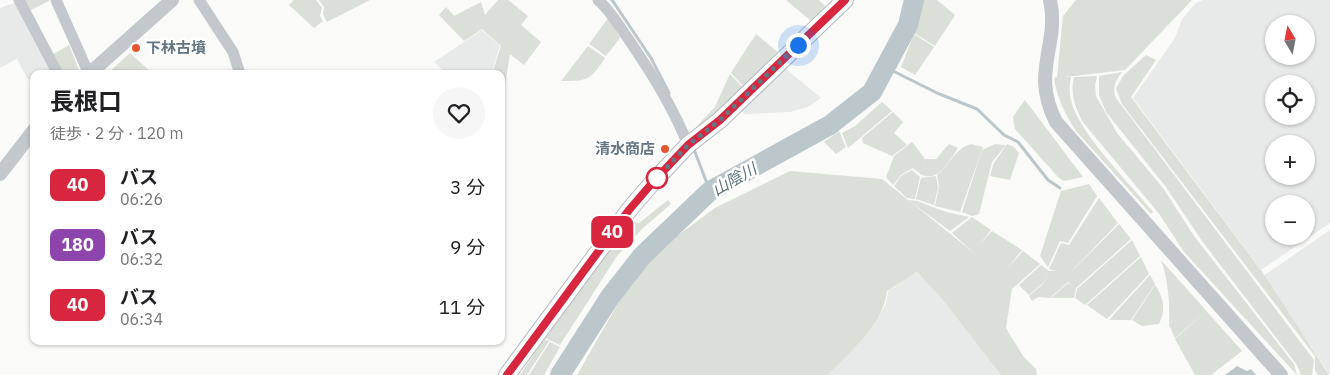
<!DOCTYPE html>
<html lang="ja">
<meta charset="utf-8">
<style>
body{margin:0;font-family:"IBM Plex Sans","Noto Sans JP",sans-serif;background:#f6f6f6;color:#202124;height:100vh;display:flex;flex-direction:column;font-size:19px;white-space:nowrap}
*{box-sizing:border-box;margin:0}
p{font-size:16px;color:#757577}
.icon{flex:none;width:28px;height:28px;fill:none;stroke:currentColor;stroke-width:2;stroke-linecap:round;stroke-linejoin:round}
.map{position:relative;flex:1;overflow:hidden}
.panel{position:absolute;left:30px;top:70px;width:475px;height:275px;display:flex;flex-direction:column;background:#fff;border-radius:10px;box-shadow:0 1px 4px #0004}
.panel>*{flex:none}
.badge{padding:0 10px;border-radius:8px;font-size:18px;line-height:32px}
.needle{width:32px;rotate:350deg}
.tools{position:absolute;left:1265px;top:15px;display:grid;gap:10px}
.tools a{display:grid;place-items:center;width:50px;height:50px;border-radius:50%;background:#fff;box-shadow:0 1px 4px #0004;font-size:25px}
.you{position:absolute;width:25px;height:25px;margin:-12px;border:4px solid #fff;border-radius:50%;background:#1a73e8;box-shadow:0 0 0 8px #1a73e833}
.map>.badge{position:absolute;translate:-50% -50%;box-shadow:0 0 0 2px #fff}
.round{display:grid;place-items:center;flex:none;width:52px;height:52px;border-radius:26px;background:#f6f6f6}
.head{display:flex;align-items:center;justify-content:space-between;height:85px;padding:0 20px}
h1{font-size:24px;font-weight:700;line-height:38px}
ul{padding:0;list-style:none}
li{display:flex;align-items:center;gap:15px;height:60px;padding:0 20px}
li div{flex:1}
li b{display:block;font-size:19px}
li em{font-style:normal}
li .badge{min-width:55px;font-weight:700;text-align:center}
.map>svg:first-child{display:block}
.built{fill:#e8e9e9;fill-rule:evenodd}
.green{fill:#dadfd7}
.water{fill:#bbc7cb}
.lines{fill:none;stroke-linecap:round;stroke-linejoin:round}
.stream{stroke:#bbc7cb;stroke-width:3}
.river{stroke:#bbc7cb;stroke-width:20}
.secondary-casing{stroke:#b3babf;stroke-width:18}
.minor{stroke:#c3c8cc;stroke-width:11}
.tertiary{stroke:#c3c8cc;stroke-width:14}
.secondary{stroke:#fff;stroke-width:16}
.line-casing{stroke:#fff;stroke-width:11}
.line{stroke:#d7263d;stroke-width:8}
.walk{stroke:#657683;stroke-width:5;stroke-dasharray:0 9}
.poi-dot{fill:#e4572e;stroke:#fff;stroke-width:2}
.stop-dot{fill:#fff;stroke:#d7263d;stroke-width:2.5}
.labels{text-anchor:middle;stroke-width:5;stroke-linejoin:round;paint-order:stroke}
.poi-label{font-size:15px;font-weight:bold;fill:#657683;stroke:#fff;text-anchor:start}
.water-label{font-size:16px;font-style:italic;fill:#60757c;stroke:#fff}
</style>
<div class="map">
<svg width="1330" height="375" viewBox="0 0 1330 375">
<rect width="100%" height="100%" fill="#fafaf8"/>
<g class="built">
<path d="M1203,0H1330V223L1261,270L1133,98L1175,38L1182,19L1196,3ZM1274,24H1306V56H1274ZM1274,84H1306V116H1274ZM1274,144H1306V176H1274ZM1274,204H1306V236H1274Z"/>
<path d="M17,2L55,74H34V83L27,78L17,59L22,56L0,68V8Z"/>
<path d="M482,30L500,46L491,74H447L434,62Z"/>
<path d="M785,68L821,98L808,107L790,112L745,114L741,110Z"/>
<path d="M1330,230V375L1263,276Z"/>
<path d="M917,272L945,301L1001,375H828L871,328L886,304L888,291Z"/>
</g>
<g class="green">
<path d="M23,0H49V1L29,11Z"/>
<path d="M294,0H316L322,8L320,16L323,21L314,28L289,5Z"/>
<path d="M319,0H370L327,22L323,14L324,7Z"/>
<path d="M498,0H508L528,16L521,25L541,42L524,65L507,52L510,54L504,91L501,89V74H492L501,46L482,29L464,41L439,15L446,7L454,16L481,2L485,15Z"/>
<path d="M786,0H819L825,6L811,21Z"/>
<path d="M922,0H937L955,15L935,46L914,33Z"/>
<path d="M1076,0H1192L1125,70L1065,77H1071C1069,87 1069,97 1073,107C1085,139 1130,184 1153,212L1151,214L1076,131C1065,114 1057,98 1054,78L1057,77L1063,16Z"/>
<path d="M609,17L620,38L606,56L589,44Z"/>
<path d="M756,34L780,54L745,88L731,73Z"/>
<path d="M914,34L934,47L915,75L901,67Z"/>
<path d="M69,45L79,70L75,74H63L52,55Z"/>
<path d="M588,46L605,58C590,81 587,81 561,81Z"/>
<path d="M130,53L153,74H107Z"/>
<path d="M1146,55L1156,60L1131,97L1263,273L1329,375H1318L1315,370V356L1122,104L1116,89L1123,76Z"/>
<path d="M1122,72C1115,82 1112,87 1116,98L1314,360L1312,375H1301L1297,365L1202,241L1166,187L1106,112L1099,95V76Z"/>
<path d="M730,74L744,89L700,128L699,124L715,107Z"/>
<path d="M1097,76L1095,85L1096,96L1117,133L1163,188L1194,236L1294,364L1297,375L1184,252L1160,215L1082,121C1075,106 1070,94 1074,77Z"/>
<path d="M1025,100L1083,177L1064,181L1058,177L1015,129L1013,117Z"/>
<path d="M882,102L892,111L848,148L842,133L855,126Z"/>
<path d="M893,112L903,122L894,133L907,145L892,156L863,143L862,138Z"/>
<path d="M839,131L846,147L836,154L824,142Z"/>
<path d="M912,142L925,159L922,162L926,159H936L949,144L958,148C946,166 934,189 913,168L901,175L893,185L886,177L894,156Z"/>
<path d="M971,144L983,147L960,212L935,206L939,187L937,175C952,163 953,150 971,144Z"/>
<path d="M995,144L1006,145L992,162L979,214L972,216L962,212L982,150Z"/>
<path d="M1007,144L1014,147L1019,153L1010,180L990,176L994,163Z"/>
<path d="M912,170L920,177L915,199L907,198L894,186L901,176Z"/>
<path d="M790,171L882,179L974,253L952,233L972,217L991,230L979,245L992,231L1022,250L1007,269L1023,251L1040,264L1012,289L1006,328L1023,356L1036,369L1037,375H1001L944,301L917,272L887,291C883,325 850,351 828,375H577L636,272L673,239L715,208Z"/>
<path d="M936,176L938,188L934,205L916,199L921,178Z"/>
<path d="M1089,184L1097,196L1068,243L1060,241L1048,267L1040,256L1061,191Z"/>
<path d="M1099,198L1118,223L1064,279L1119,224L1131,239L1076,288L1074,298H1051L1068,283L1073,286L1068,282L1050,298L1038,297L1032,301L1029,296L1043,284L1049,271L1043,283L1029,295L1019,285L1041,265L1049,271H1055L1049,269L1061,243L1069,245Z"/>
<path d="M668,200L671,204L642,229L617,256L560,345L545,338L630,221L639,223Z"/>
<path d="M908,200L917,201L946,212L969,217L950,231Z"/>
<path d="M1132,240L1140,256L1085,305L1075,298L1077,289Z"/>
<path d="M1141,257L1149,274L1107,319L1087,305Z"/>
<path d="M1161,260L1242,351L1211,375H1195L1175,339L1205,312L1175,338L1169,325L1176,315L1169,324C1170,303 1168,279 1161,260Z"/>
<path d="M1150,275L1155,284L1131,320H1109Z"/>
<path d="M1155,285C1164,298 1166,309 1159,324L1142,326L1132,320Z"/>
<path d="M544,339L549,341L527,375H520Z"/>
<path d="M550,342L560,347L544,375H529Z"/>
</g>
<path class="water" d="M1237,366L1247,371L1251,369L1256,375H1225Z"/>
<g class="lines">
<g class="stream">
<path d="M612,0L651,58L669,93"/>
<path d="M885,67L937,93L977,109L1004,135L1018,142L1048,180L1060,188"/>
<path d="M693,147L710,191"/>
</g>
<path class="river" d="M560,375L610,297L642,256L710,191L830,125L872,92L908,25L914,0"/>
<defs>
<path id="secondary" d="M507,375L629,210L653,182L688,145L720,120L845,0"/>
</defs>
<use href="#secondary" class="secondary-casing"/>
<g class="minor">
<path d="M19,0L58,74"/>
<path d="M56,0L89,74"/>
<path d="M199,0L233,52L240,74"/>
<path d="M598,0C611,11 619,26 629,40C652,74 673,107 688,145"/>
</g>
<g class="tertiary">
<path d="M1050,0C1060,46 1030,71 1056,122L1281,375"/>
<path d="M89,74L172,0"/>
<path d="M0,174L34,130"/>
</g>
<use href="#secondary" class="secondary"/>
</g>
<g class="lines">
<defs>
<path id="line" d="M507,375L629,210L653,182L688,145L720,120L845,0"/>
</defs>
<use href="#line" class="line-casing"/>
<use href="#line" class="line"/>
<path class="walk" d="M657,178L653,182L688,145L720,120L798,45"/>
</g>
<g class="poi-dot">
<circle cx="136" cy="48" r="5"/>
<circle cx="665" cy="149" r="5"/>
</g>
<circle class="stop-dot" cx="657" cy="178" r="10"/>
<g class="labels">
<g class="poi-label">
<text x="146" y="53">下林古墳</text>
<text x="655" y="154" text-anchor="end">清水商店</text>
</g>
<g class="water-label">
<text transform="translate(734 179) rotate(-30)" y="6">山陰川</text>
</g>
</g>
</svg>
<div class="tools">
<a><svg class="needle" viewBox="-14 -14 28 28"><path d="M0-13l5 13h-10z" fill="#e53935"/><path d="M0 13l5-13h-10z" fill="#757577"/></svg></a>
<a><svg class="icon" aria-label="locate" viewBox="0 0 24 24"><circle cx="12" cy="12" r="6"/><path d="M12 2v4M12 18v4M2 12h4M18 12h4"/></svg></a>
<a>+</a>
<a>−</a>
</div>
<div class="you" style="left:798px;top:45px"></div>
<b class="badge" style="left:612px;top:232px;background:#d7263d;color:#fff">40</b>
<section class="panel">
<div class="head"><div><h1>長根口</h1><p>徒歩 · 2 分 · 120 m</p></div><a class="round"><svg class="icon" aria-label="heart" viewBox="0 0 24 24"><path d="M12 20l-8-8c-3-5 5-10 8-4 3-6 11-1 8 4z"/></svg></a></div>
<ul>
<li><span class="badge" style="background:#d7263d;color:#fff">40</span><div><b>バス</b><p>06:26</p></div><em>3 分</em></li>
<li><span class="badge" style="background:#8e44ad;color:#fff">180</span><div><b>バス</b><p>06:32</p></div><em>9 分</em></li>
<li><span class="badge" style="background:#d7263d;color:#fff">40</span><div><b>バス</b><p>06:34</p></div><em>11 分</em></li>
</ul>
</section>
</div>
